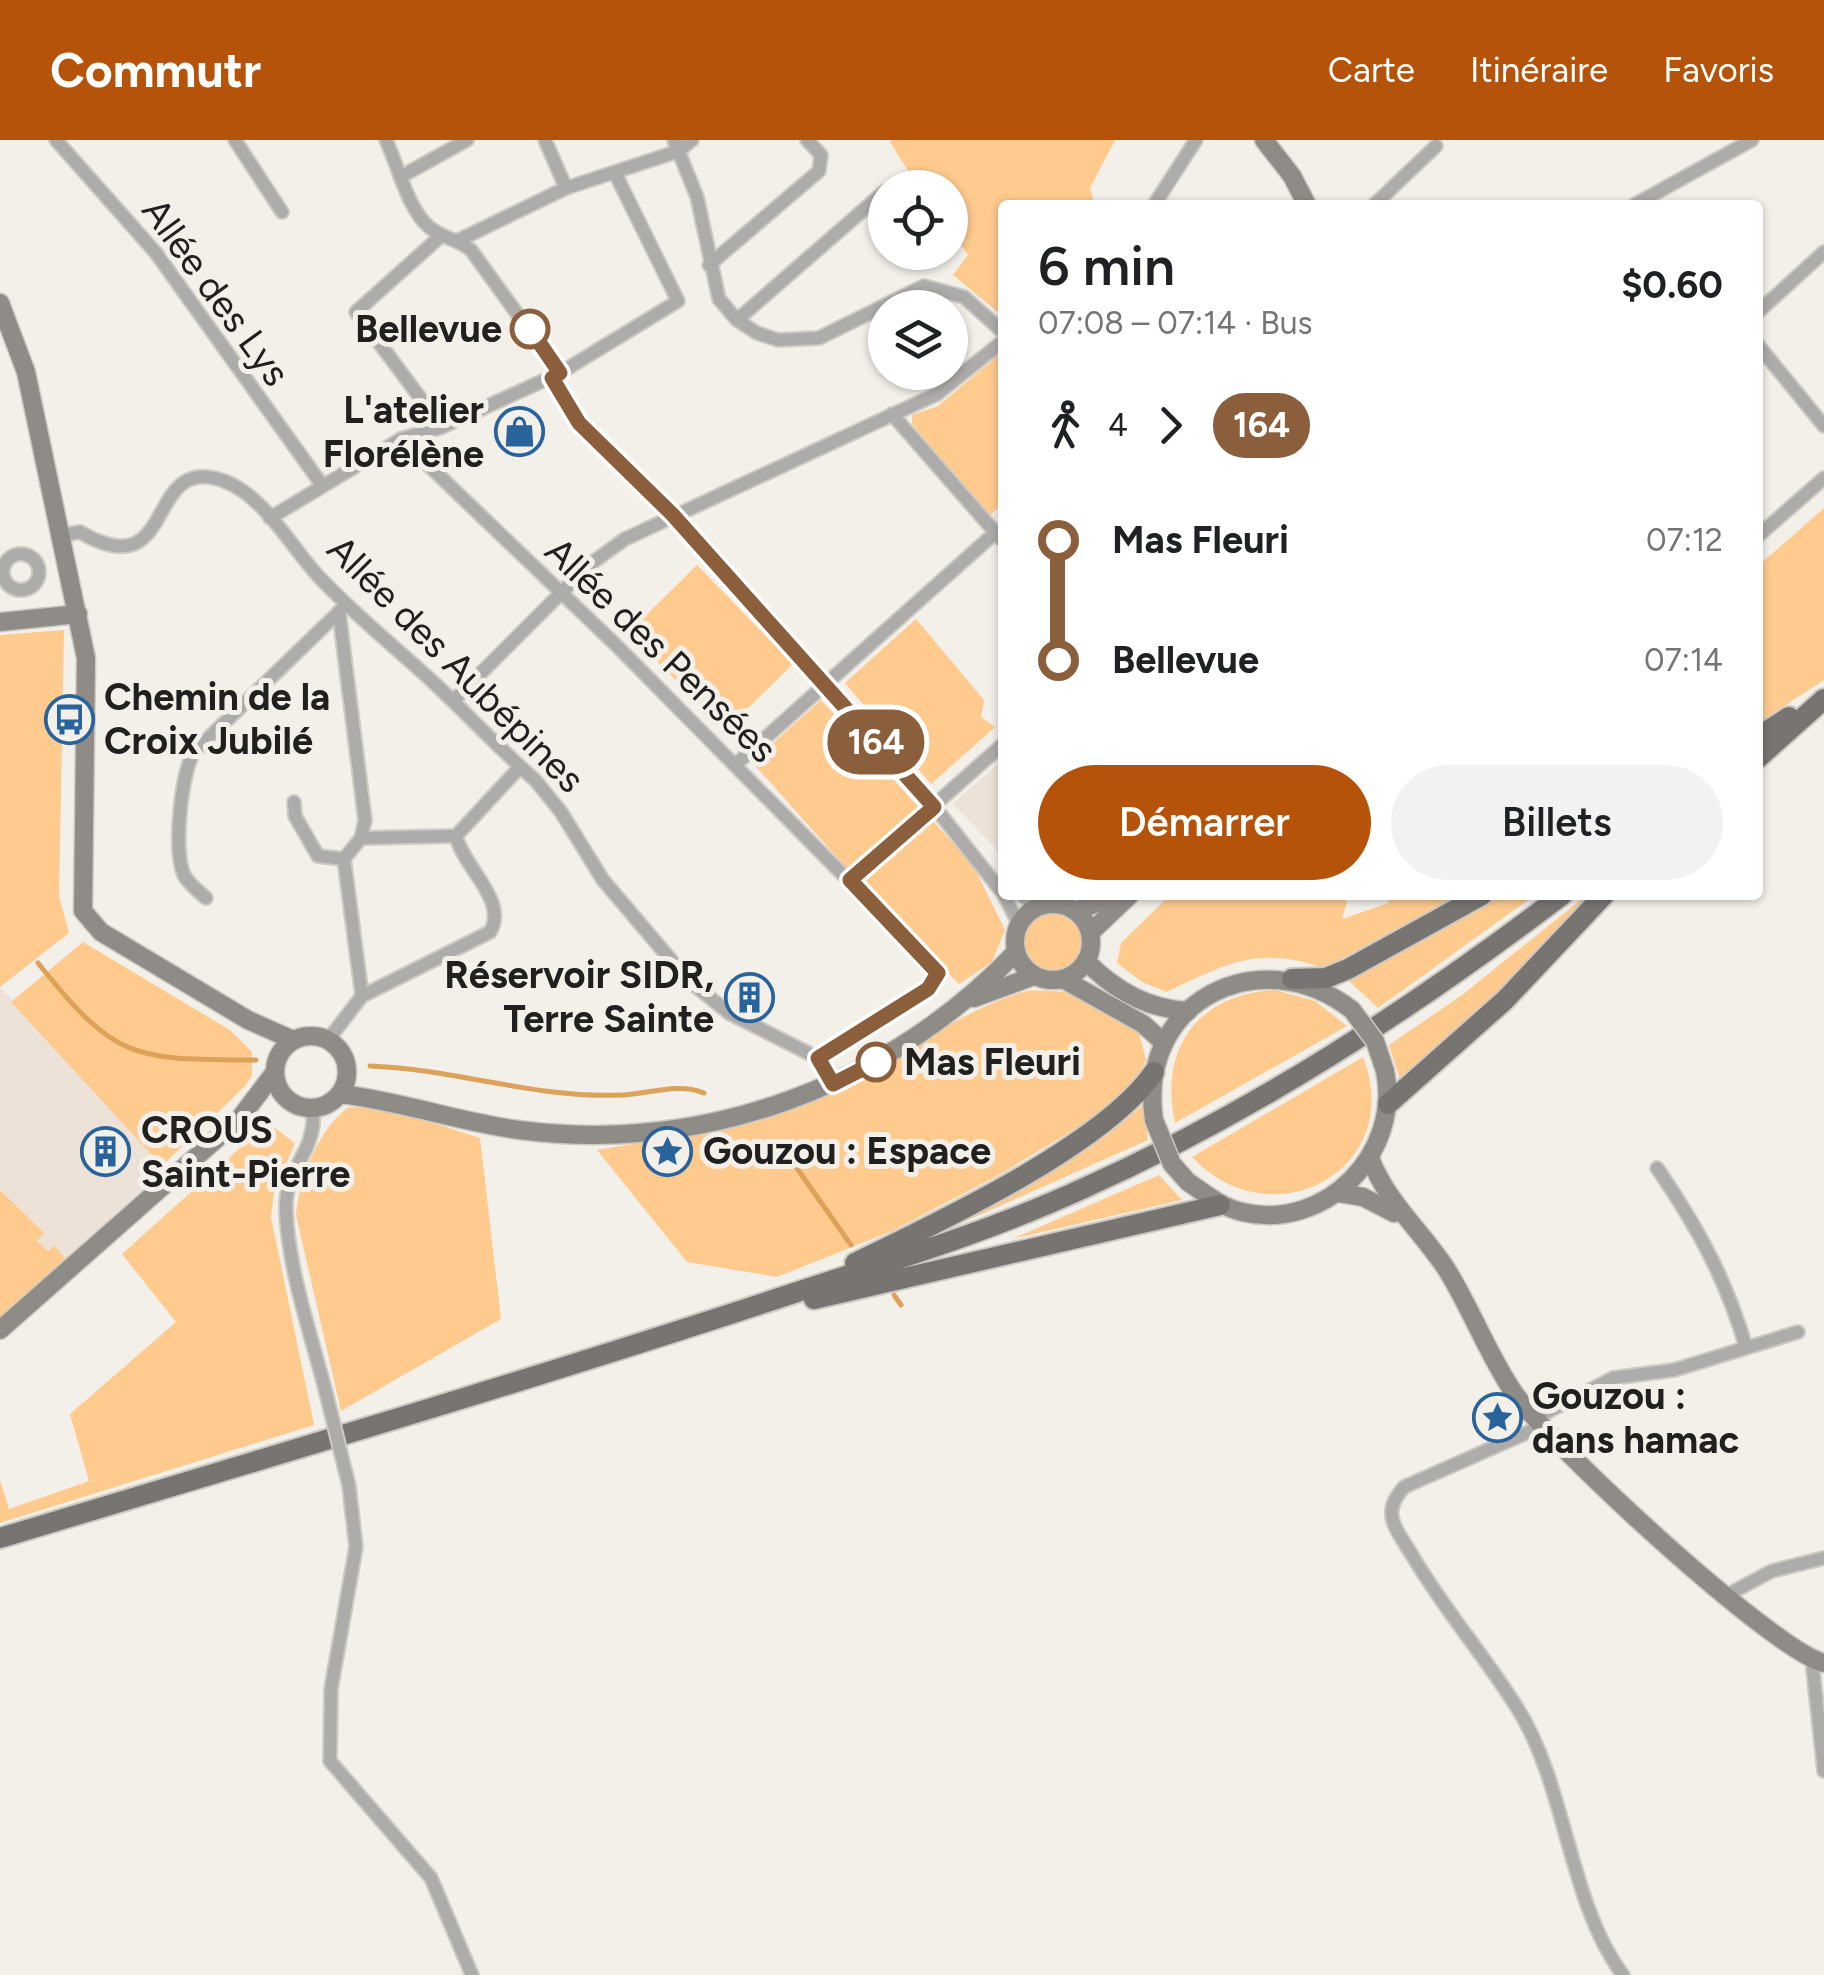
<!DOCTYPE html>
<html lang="fr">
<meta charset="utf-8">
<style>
body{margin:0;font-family:Figtree,sans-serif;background:#f2f2f2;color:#202124;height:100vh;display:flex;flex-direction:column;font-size:38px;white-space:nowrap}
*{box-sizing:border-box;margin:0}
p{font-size:32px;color:#757577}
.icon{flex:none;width:55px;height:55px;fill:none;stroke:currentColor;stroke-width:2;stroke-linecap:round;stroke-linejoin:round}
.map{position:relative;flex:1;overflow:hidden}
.details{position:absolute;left:998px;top:60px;width:765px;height:700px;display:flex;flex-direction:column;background:#fff;border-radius:10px;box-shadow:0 2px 8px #0004}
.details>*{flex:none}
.badge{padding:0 20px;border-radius:32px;font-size:35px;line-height:65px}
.tools{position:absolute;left:868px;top:30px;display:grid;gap:20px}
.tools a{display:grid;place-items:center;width:100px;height:100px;border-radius:50%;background:#fff;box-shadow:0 2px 8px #0004;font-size:50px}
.map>.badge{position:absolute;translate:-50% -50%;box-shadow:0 0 0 5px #fff}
.legs{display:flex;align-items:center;gap:15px;height:110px;padding:0 40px;font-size:32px}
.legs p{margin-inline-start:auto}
.summary{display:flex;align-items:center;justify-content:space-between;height:170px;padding:0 40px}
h1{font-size:55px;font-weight:600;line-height:75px}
.primary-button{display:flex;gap:20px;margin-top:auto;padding:20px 40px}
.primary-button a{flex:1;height:115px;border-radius:60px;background:#b45309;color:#fff;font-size:40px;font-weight:600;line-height:115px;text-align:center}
.primary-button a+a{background:#f2f2f2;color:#202124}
ul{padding:0 40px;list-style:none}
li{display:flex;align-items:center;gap:35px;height:120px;font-size:38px}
li i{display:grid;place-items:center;width:15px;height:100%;margin:0 12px;background:currentColor}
li i::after{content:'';width:25px;height:25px;margin:-12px;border:8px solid;border-radius:50%;background:#fff}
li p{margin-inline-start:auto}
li:first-child i{background:linear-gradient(#0000 50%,currentColor 0)}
li:last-child i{background:linear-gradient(currentColor 50%,#0000 0)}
header{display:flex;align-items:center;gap:60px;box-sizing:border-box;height:140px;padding:0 50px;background:#b45309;color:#fff}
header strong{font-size:48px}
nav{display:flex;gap:55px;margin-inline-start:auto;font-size:35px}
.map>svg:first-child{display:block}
.built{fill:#ece2d7}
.green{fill:#feca8e}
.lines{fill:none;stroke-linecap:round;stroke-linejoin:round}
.stream{stroke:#dda25a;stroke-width:5}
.street-casing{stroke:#cdcac4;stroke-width:16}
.secondary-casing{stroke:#cdcac4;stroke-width:21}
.primary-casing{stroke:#cdcac4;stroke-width:24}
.street{stroke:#aeacaa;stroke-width:12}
.secondary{stroke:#8f8c88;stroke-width:18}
.primary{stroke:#787471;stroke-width:20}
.street-bridge-casing{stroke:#cdcac4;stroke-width:16;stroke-linecap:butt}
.secondary-bridge-casing{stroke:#cdcac4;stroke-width:21;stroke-linecap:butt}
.street-bridge{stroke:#aeacaa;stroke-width:12}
.secondary-bridge{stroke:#8f8c88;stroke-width:18}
.line-1-casing{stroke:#fff;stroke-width:22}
.line-1{stroke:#8b5e3c;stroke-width:15}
.stop-1-dot{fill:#fff;stroke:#8b5e3c;stroke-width:5}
.labels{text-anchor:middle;stroke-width:10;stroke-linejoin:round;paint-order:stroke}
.street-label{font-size:38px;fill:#21201e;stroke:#f3efe9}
.stop-label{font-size:38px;font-weight:bold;fill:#21201e;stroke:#f3efe9;text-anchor:end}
.poi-label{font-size:38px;font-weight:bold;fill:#21201e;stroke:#f3efe9;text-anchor:start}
</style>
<header>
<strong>Commutr</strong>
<nav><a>Carte</a><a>Itinéraire</a><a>Favoris</a></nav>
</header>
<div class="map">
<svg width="1824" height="1835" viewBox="0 0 1824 1835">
<rect width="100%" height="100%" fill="#f3efe9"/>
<g class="built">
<path d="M1002,620V715L953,664Z"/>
<path d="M0,847L165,1029L0,1179Z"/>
</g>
<g class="green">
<path d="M889,0H1115L1090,48L1095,65H1002L1001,175L953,135L968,115L950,89V48L918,47Z"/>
<path d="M1002,212V365L989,376L912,284V275L938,266Z"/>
<path d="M1824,368V540L1758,583V426Z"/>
<path d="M697,425L793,524L725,591L629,492Z"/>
<path d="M916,479L984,560L981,577L995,587L931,644L845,543Z"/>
<path d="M64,490L59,756L69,793L0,847V495Z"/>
<path d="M821,560L920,669L850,732L752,622Z"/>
<path d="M933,681L973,725L1005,790L992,822L959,844L862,744Z"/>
<path d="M1170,755H1340L1347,762L1342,779L1389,763L1385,755H1459L1324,828C1256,805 1227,824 1166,852L1142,842L1117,823L1121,803Z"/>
<path d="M1499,755H1535L1378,868L1349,841Z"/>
<path d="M1587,755H1596L1475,879L1401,943L1389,905L1462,855Z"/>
<circle cx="1052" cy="802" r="30"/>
<path d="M83,802L230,890L252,912V936L245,946L162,1026L11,862Z"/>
<path d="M1031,850L1068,852L1139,893L1146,920L1132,949L1117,964L997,1036L892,1091L777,1137L687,1122L597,1010C676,996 762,988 835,952C901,919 960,868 1031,850Z"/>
<path d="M1275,850L1315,861L1347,886L1175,983C1159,909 1197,854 1275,850Z"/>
<path d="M1363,917C1407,1030 1271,1102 1192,1017Z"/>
<path d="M1143,965L1148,1000L946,1090L1106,996Z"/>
<path d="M349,967L396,971L480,998L501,1179L341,1271L296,1075C299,1038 319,988 349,967Z"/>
<path d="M275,988L295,1003L274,1052L271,1077L314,1285L0,1383V1340L9,1369L89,1341L70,1274L176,1182L122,1114L252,997Z"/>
<path d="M1159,1035L1182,1060L1012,1099Z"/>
<path d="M0,1050L44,1093L37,1101L48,1111L54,1106L66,1119L0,1179Z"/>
</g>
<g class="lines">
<g class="stream">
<path d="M38,823C117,922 133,919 256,920"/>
<path d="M370,926C455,929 536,959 622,955C649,954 678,942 704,953"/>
<path d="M782,1007L851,1105"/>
<path d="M894,1155L901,1165"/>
</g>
<defs>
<g id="street">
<path d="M56,0L156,113L322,345"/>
<path d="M235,0L282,72"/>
<path d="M386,0C398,26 408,69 429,87C441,98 458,99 471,110L560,233"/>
<path d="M545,0L566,48"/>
<path d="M674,0L697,57L719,159L737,180L757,193L778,200L819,198L924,146L964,157L1002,191"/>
<path d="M402,36L467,0"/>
<path d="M1154,65L1196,0"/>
<path d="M1374,65L1436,6"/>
<path d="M1634,65L1752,0"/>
<path d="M459,100L566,48L679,11L692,0"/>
<path d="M709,125L819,31L821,15L807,0"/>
<path d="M1758,172L1824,112"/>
<path d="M737,180L884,52"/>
<path d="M1758,205L1824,286"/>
<path d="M551,237L579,283L672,374L941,675L1002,752"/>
<path d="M892,274L1002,400"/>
<path d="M442,287L356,172L442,95"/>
<path d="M401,299L617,506L934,827L937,838L927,849L818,918"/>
<path d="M270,378L401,299L442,287L560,233L678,161L615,33"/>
<path d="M63,395L80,392C179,450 143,311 224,341C265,356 292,409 320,438C355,475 395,507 432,541C467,574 500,609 536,641L561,672L603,740L688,840L729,873L818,918L833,944"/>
<path d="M1758,396L1824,338"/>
<circle cx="21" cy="432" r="18"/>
<path d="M453,561L589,425L625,399L937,254L1002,202"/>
<path d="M735,625L996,392"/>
<path d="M294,662L295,676L318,716L344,719"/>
<path d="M361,698L456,696"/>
<path d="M850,740L1002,605"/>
<path d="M1004,755L1019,784"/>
<path d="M1021,755L1038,767"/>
<path d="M206,758C198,751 189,744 184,735C173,710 181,634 194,612L342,469"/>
<path d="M362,856L490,792C509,761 463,727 456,696L520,627"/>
<path d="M328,900L362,856L344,719L361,698L365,680L339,472"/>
<path d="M313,968C317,1015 285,1024 286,1069C288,1133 314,1202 329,1265"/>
<path d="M1657,1028C1698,1088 1725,1137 1746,1207"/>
<path d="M1534,1279L1613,1238L1674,1230L1798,1192"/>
<path d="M1542,1286L1404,1347C1395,1358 1389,1367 1393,1381C1396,1392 1406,1405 1412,1415C1443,1468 1483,1514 1516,1566C1567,1645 1568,1762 1623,1835"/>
<path d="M349,1346L356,1407L331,1549L330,1621L431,1738L472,1835"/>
<path d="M1727,1455L1772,1431L1824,1418"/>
<path d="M1812,1520L1824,1631"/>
</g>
<g id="secondary">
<path d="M1264,0L1292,36L1307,65"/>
<path d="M0,163L26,232L86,518L83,771L101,792L248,880L293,900"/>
<path d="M0,482L78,474"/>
<circle cx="1053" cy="802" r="38"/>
<path d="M1075,771L1120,755"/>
<path d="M1090,793L1130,755"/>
<path d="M1086,821C1114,850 1148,869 1188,871"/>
<path d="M1063,839L1143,884L1164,903"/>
<path d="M974,858L1034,836"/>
<circle cx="311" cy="932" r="36"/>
<path d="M340,954C401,961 458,982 519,990C704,1014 888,946 1016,812"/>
<path d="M1154,980C1136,860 1261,799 1352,870"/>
<path d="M1370,1018C1387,1063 1422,1091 1447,1130C1471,1169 1487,1212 1512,1250C1545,1300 1772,1510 1824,1523"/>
<path d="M1188,1042C1206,1054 1221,1067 1242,1072C1325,1092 1402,1013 1385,931"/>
<path d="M1339,1053L1363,1057L1394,1073"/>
<path d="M0,1190L240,978L275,932"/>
</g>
<g id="primary">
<path d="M1758,597L1789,577"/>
<path d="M1758,618L1824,559"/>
<path d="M1292,839L1326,838L1348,829L1482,755"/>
<path d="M1388,964L1505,860L1604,755"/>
<path d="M855,1123C937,1083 1104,1005 1154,932"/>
<path d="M814,1159L1220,1065"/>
<path d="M0,1398C262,1319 525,1242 785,1156C885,1123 986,1093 1082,1049C1254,972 1412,869 1562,755"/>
</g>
</defs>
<use href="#street" class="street-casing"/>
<use href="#secondary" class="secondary-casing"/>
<use href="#primary" class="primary-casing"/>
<use href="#street" class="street"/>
<use href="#secondary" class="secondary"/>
<use href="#primary" class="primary"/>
<defs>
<path id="street-bridge" d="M329,1265L349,1346"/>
<g id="secondary-bridge">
<path d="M1352,870L1375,901L1385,931"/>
<path d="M1154,980L1172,1024L1188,1042"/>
</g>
</defs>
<use href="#street-bridge" class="street-bridge-casing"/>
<use href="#secondary-bridge" class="secondary-bridge-casing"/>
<use href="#street-bridge" class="street-bridge"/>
<use href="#secondary-bridge" class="secondary-bridge"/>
</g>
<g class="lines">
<defs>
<path id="line-1" d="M530,189L560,233L552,238L579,283L672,374L934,667L850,740L938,833L928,849L818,918L833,944L876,922"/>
</defs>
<use href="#line-1" class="line-1-casing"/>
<use href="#line-1" class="line-1"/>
</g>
<defs>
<symbol id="shop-ring" viewBox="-11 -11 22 22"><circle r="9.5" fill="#f3efe9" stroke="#29639b" stroke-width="1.5"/><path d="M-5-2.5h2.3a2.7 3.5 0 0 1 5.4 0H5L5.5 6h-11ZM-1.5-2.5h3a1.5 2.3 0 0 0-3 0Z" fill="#29639b"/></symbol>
<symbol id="bus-ring" viewBox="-11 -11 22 22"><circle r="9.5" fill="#f3efe9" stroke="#29639b" stroke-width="1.5"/><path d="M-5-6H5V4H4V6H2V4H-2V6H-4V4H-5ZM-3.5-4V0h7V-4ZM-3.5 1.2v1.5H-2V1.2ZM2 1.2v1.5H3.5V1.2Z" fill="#29639b"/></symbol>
<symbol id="building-ring" viewBox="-11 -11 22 22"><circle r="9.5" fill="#f3efe9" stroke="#29639b" stroke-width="1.5"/><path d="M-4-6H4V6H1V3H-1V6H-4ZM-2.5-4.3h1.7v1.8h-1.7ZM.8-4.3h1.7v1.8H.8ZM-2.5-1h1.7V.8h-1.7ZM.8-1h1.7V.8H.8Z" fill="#29639b"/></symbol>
<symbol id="sight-ring" viewBox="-11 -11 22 22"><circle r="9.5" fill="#f3efe9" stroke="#29639b" stroke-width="1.5"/><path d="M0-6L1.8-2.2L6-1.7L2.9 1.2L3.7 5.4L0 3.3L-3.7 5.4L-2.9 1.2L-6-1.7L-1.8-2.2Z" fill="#29639b"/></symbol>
</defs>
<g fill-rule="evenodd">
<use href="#shop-ring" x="492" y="264" width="55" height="55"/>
<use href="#bus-ring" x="42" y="552" width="55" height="55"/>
<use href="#building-ring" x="722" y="830" width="55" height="55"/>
<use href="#sight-ring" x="640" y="984" width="55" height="55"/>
<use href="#building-ring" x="78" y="984" width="55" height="55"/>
<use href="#sight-ring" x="1470" y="1250" width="55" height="55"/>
</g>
<g class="stop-1-dot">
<circle cx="530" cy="189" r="18"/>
<circle cx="876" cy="922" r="18"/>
</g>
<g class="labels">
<g class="street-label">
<text transform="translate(216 152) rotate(54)" y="13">Allée des Lys</text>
<text transform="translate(661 510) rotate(44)" y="13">Allée des Pensées</text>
<text transform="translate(456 524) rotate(45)" y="13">Allée des Aubépines</text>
</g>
<g class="stop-label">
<text x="502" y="202">Bellevue</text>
<text x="904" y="935" text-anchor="start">Mas Fleuri</text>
</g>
<g class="poi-label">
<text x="484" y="283" text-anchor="end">L'atelier<tspan x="484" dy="44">Florélène</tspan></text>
<text x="104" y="570">Chemin de la<tspan x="104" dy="44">Croix Jubilé</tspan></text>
<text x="714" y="848" text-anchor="end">Réservoir SIDR,<tspan x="714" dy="44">Terre Sainte</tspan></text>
<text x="141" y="1003">CROUS<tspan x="141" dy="44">Saint-Pierre</tspan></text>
<text x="703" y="1024">Gouzou : Espace</text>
<text x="1532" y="1269">Gouzou :<tspan x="1532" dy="44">dans hamac</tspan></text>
</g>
</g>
</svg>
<div class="tools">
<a><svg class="icon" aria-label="locate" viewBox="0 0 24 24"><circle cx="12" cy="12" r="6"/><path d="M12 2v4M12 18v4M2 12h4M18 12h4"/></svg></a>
<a><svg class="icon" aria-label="layers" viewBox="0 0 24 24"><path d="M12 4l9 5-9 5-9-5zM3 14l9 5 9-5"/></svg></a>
</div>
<b class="badge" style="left:876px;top:602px;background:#8b5e3c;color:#fff">164</b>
<section class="details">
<div class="summary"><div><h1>6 min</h1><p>07:08 – 07:14 · Bus</p></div><b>$0.60</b></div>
<div class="legs"><svg class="icon" aria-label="walk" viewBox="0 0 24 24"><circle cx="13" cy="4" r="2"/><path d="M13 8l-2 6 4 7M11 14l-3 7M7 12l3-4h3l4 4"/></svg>4<svg class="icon" aria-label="forward" viewBox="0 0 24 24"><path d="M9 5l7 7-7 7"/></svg><b class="badge" style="background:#8b5e3c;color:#fff">164</b></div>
<ul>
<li><i style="color:#8b5e3c"></i><b>Mas Fleuri</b><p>07:12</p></li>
<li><i style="color:#8b5e3c"></i><b>Bellevue</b><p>07:14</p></li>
</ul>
<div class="primary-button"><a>Démarrer</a><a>Billets</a></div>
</section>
</div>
